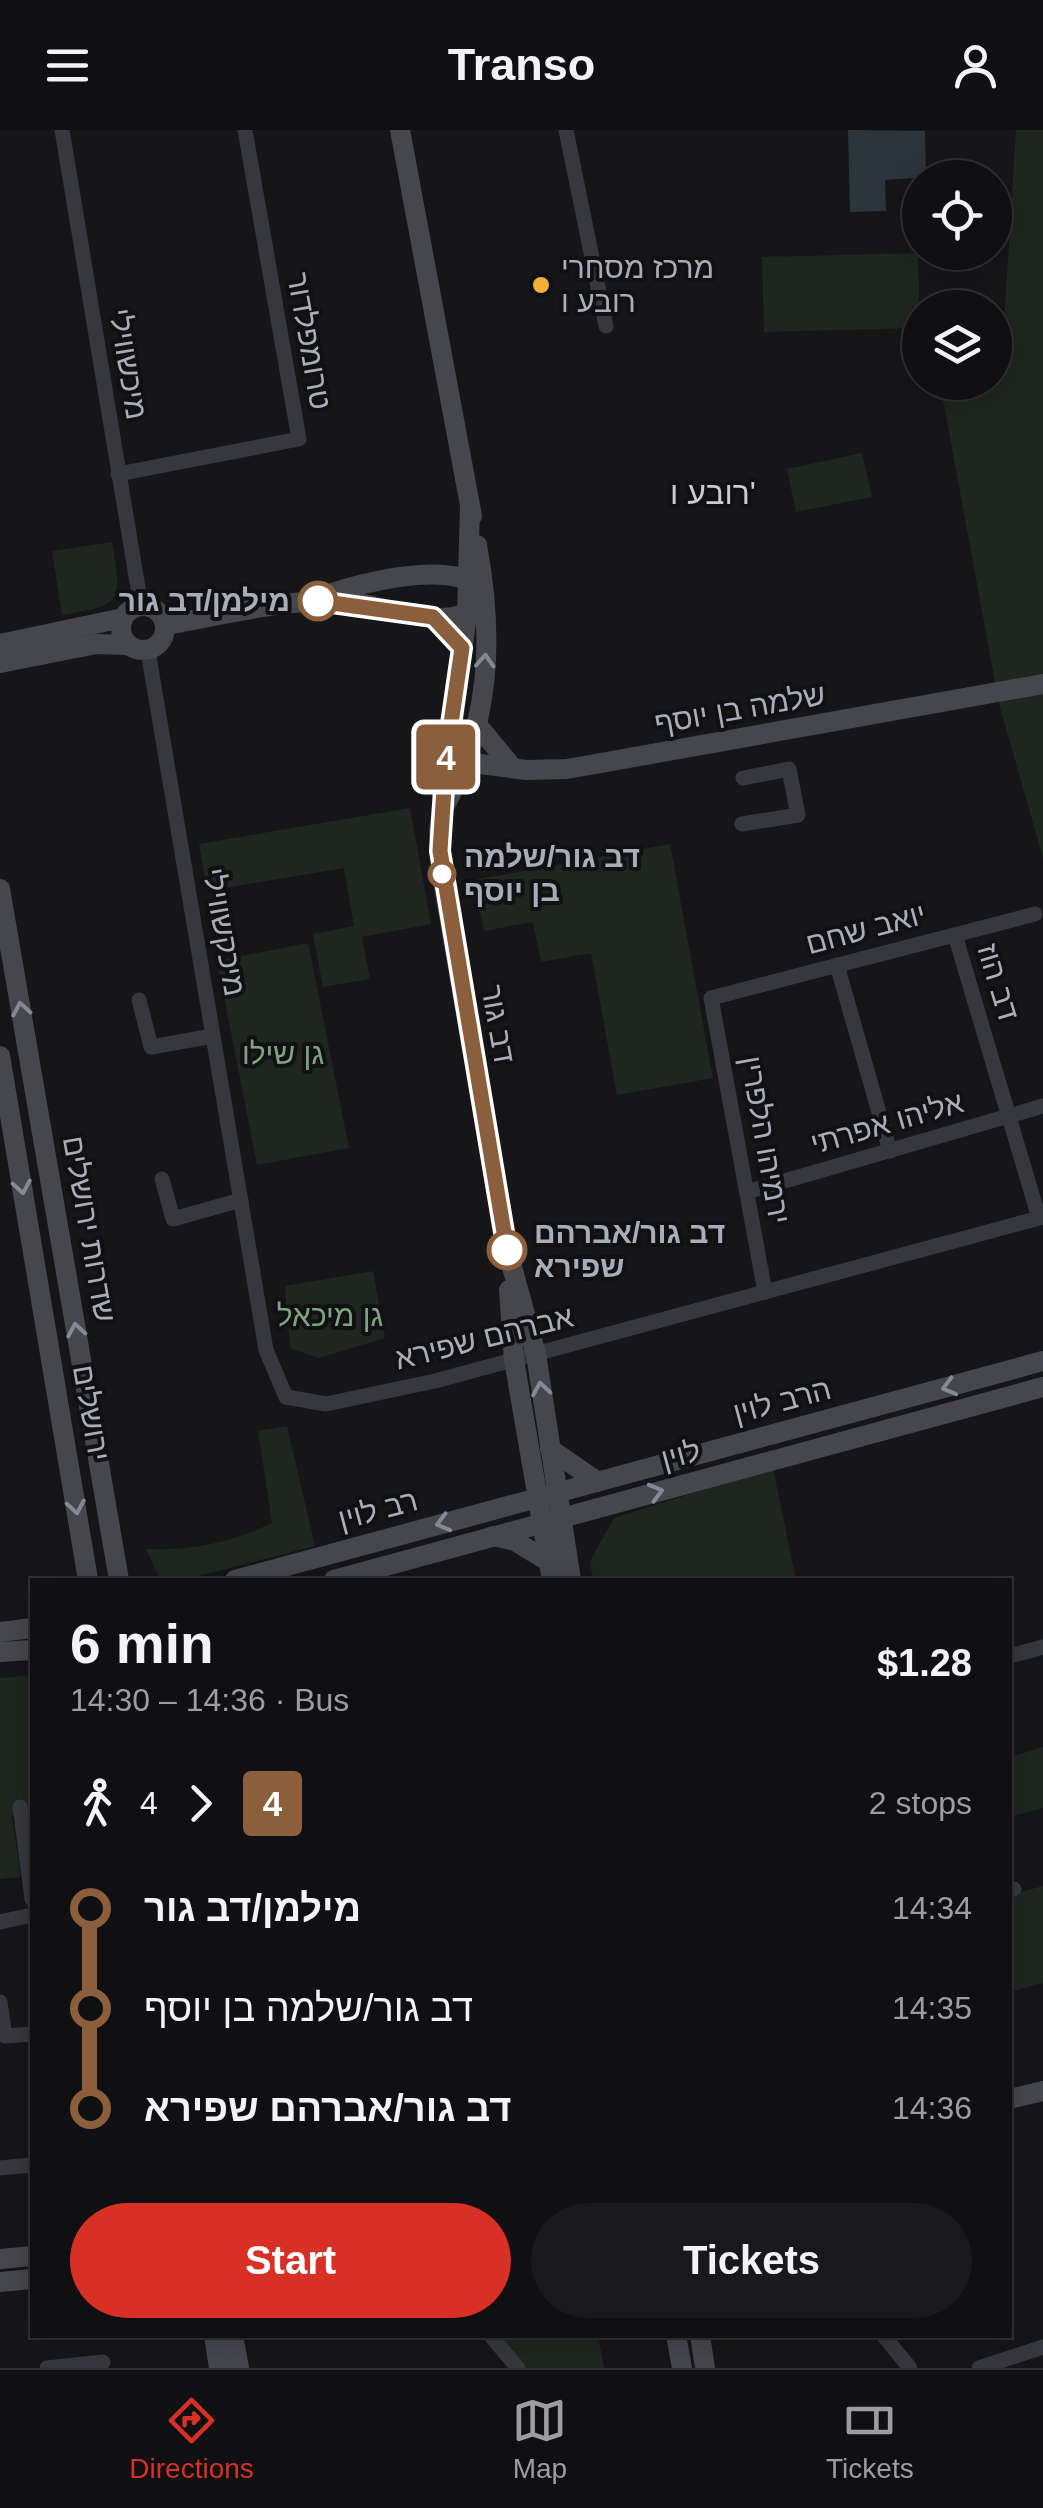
<!DOCTYPE html>
<meta charset="utf-8">
<style>
body{margin:0;font-family:Arial,Heebo,sans-serif;background:#19191b;color:#f1f3f6;height:100vh;display:flex;flex-direction:column;font-size:38px;white-space:nowrap}
*{box-sizing:border-box;margin:0}
p{font-size:32px;color:#9c9d9f}
.icon{flex:none;width:55px;height:55px;fill:none;stroke:currentColor;stroke-width:2;stroke-linecap:round;stroke-linejoin:round}
.map{position:relative;flex:1;overflow:hidden}
.panel{position:absolute;left:30px;top:1448px;width:982px;height:760px;display:flex;flex-direction:column;background:#101012;border-radius:0px;box-shadow:0 5px 25px #0003,0 0 0 2px #303032}
.panel>*{flex:none}
.badge{padding:0 20px;border-radius:8px;font-size:35px;line-height:65px}
.fabs{position:absolute;left:902px;top:30px;display:grid;gap:20px}
.fabs a{display:grid;place-items:center;width:110px;height:110px;border-radius:50%;background:#101012;box-shadow:0 5px 25px #0003,0 0 0 2px #303032;font-size:50px}
.map>.badge{position:absolute;translate:-50% -50%;box-shadow:0 0 0 5px #fff}
.legs{display:flex;align-items:center;gap:15px;height:110px;padding:0 40px;font-size:32px}
.legs p{margin-inline-start:auto}
.headline{display:flex;align-items:center;justify-content:space-between;height:170px;padding:0 40px}
h1{font-size:55px;font-weight:700;line-height:75px}
.action{display:flex;gap:20px;margin-top:auto;padding:20px 40px}
.action a{flex:1;height:115px;border-radius:60px;background:#d93025;color:#fff;font-size:40px;font-weight:700;line-height:115px;text-align:center}
.action a+a{background:#19191b;color:#f1f3f6}
ul{padding:0 40px;list-style:none}
li{display:flex;align-items:center;gap:35px;height:100px;font-size:38px}
li i{display:grid;place-items:center;width:15px;height:100%;margin:0 12px;background:currentColor}
li i::after{content:'';width:25px;height:25px;margin:-12px;border:8px solid;border-radius:50%;background:#101012}
li p{margin-inline-start:auto}
li:first-child i{background:linear-gradient(#0000 50%,currentColor 0)}
li:last-child i{background:linear-gradient(currentColor 50%,#0000 0)}
header{display:flex;justify-content:space-between;align-items:center;height:130px;padding:0 40px;background:#101012;font-size:45px;font-weight:700}
.tab-bar{display:flex;justify-content:space-around;align-items:center;height:140px;border-top:2px solid #303032;background:#101012;font-size:28px;color:#9c9d9f}
.tab-bar a{display:grid;justify-items:center;gap:5px}
.tab-bar .current{color:#d93025}
.map>svg:first-child{display:block}
.green{fill:#1e261f}
.water{fill:#2c353c}
.lines{fill:none;stroke-linecap:round;stroke-linejoin:round}
.street{stroke:#37383d;stroke-width:15}
.secondary{stroke:#45474d;stroke-width:20}
.oneway{stroke:#858993}
.line-1-casing{stroke:#fff;stroke-width:22}
.line-1{stroke:#8b5e3c;stroke-width:15}
.poi-dot{fill:#f2b134;stroke:#111113;stroke-width:4}
.stop-1-dot{fill:#fff;stroke:#8b5e3c;stroke-width:5}
.labels{text-anchor:middle;stroke-width:8;stroke-linejoin:round;paint-order:stroke}
.poi-label{font-size:30px;fill:#a8adb8;stroke:#111113;text-anchor:start}
.street-label{font-size:30px;fill:#a8adb8;stroke:#111113}
.stop-label{font-size:30px;font-weight:bold;fill:#a8adb8;stroke:#111113;text-anchor:start}
.park-label{font-size:30px;fill:#7fa381;stroke:#111113}
.neighbourhood-label{font-size:32px;fill:#c9ccd4;stroke:#111113}
</style>
<header><svg class="icon" aria-label="menu" viewBox="0 0 24 24"><path d="M4 6h16M4 12h16M4 18h16"/></svg>Transo<svg class="icon" aria-label="person" viewBox="0 0 24 24"><circle cx="12" cy="8" r="4"/><path d="M4 21q1-7 8-7t8 7"/></svg></header>
<div class="map">
<svg width="1043" height="2238" viewBox="0 0 1043 2238">
<rect width="100%" height="100%" fill="#161618"/>
<g class="green">
<path d="M1016,0H1043V728L999,574L940,253L995,252V224H1002Z"/>
<path d="M918,123L920,198L764,202L762,127Z"/>
<path d="M862,323L872,367L796,382L787,339Z"/>
<path d="M112,412C122,472 124,475 62,485L52,421Z"/>
<path d="M410,678L431,794L362,807L370,849L323,857L313,804L354,796L344,738L207,761L199,714Z"/>
<path d="M670,714L713,948L617,965L591,823L541,832L533,792L484,801L474,750Z"/>
<path d="M308,813L349,1018L257,1035L217,831Z"/>
<path d="M373,1141L385,1208L319,1228L290,1218L285,1156Z"/>
<path d="M287,1296L315,1416L183,1450H160L146,1419C192,1421 230,1413 272,1393L258,1301Z"/>
<path d="M773,1338L796,1450H593L590,1431L614,1388Z"/>
<path d="M32,1546V1678L12,1686L21,1747L0,1749V1548Z"/>
<path d="M1043,1617V1678L1010,1687V1627Z"/>
<path d="M1043,1756V1853L1010,1862V1765Z"/>
<path d="M498,2205H598L604,2238H526Z"/>
</g>
<path class="water" d="M848,0L925,1L926,47L885,50L886,81L850,82Z"/>
<g class="lines">
<g class="street">
<path d="M62,0L141,476"/>
<path d="M566,0L606,196"/>
<path d="M118,344L299,309L245,0"/>
<path d="M148,521L266,1220L286,1267L326,1274L435,1251L1043,1087"/>
<path d="M742,694L798,685L789,639L743,648"/>
<path d="M955,805L1039,1088"/>
<path d="M837,835L890,1021"/>
<path d="M139,870L151,917L213,906"/>
<path d="M162,1049L173,1089L241,1070"/>
<path d="M747,1062L1043,976"/>
<path d="M765,1162L711,868L1035,784"/>
<path d="M1010,1526L1043,1517"/>
<path d="M20,1677L32,1769"/>
<path d="M1010,1760L1014,1759"/>
<path d="M0,1792L32,1785"/>
<path d="M0,1872L5,1906L32,1904"/>
<path d="M0,2038L32,2035"/>
<path d="M490,2205L518,2238"/>
<path d="M883,2205L910,2238"/>
<path d="M47,2238L103,2232"/>
<path d="M979,2238L1043,2217"/>
</g>
<g class="secondary">
<path d="M400,0L472,386"/>
<path d="M470,376L467,484L439,701L442,745L506,1115L536,1224L571,1450"/>
<path d="M321,467C354,454 449,430 476,456"/>
<circle cx="143" cy="498" r="22"/>
<path d="M165,495C227,485 294,465 357,473C391,478 448,502 476,476"/>
<path d="M0,514L123,488"/>
<path d="M0,533L96,514L127,515"/>
<path d="M478,596L513,638"/>
<path d="M458,631L526,640L567,639L1043,554"/>
<path d="M444,677C491,594 494,507 477,415"/>
<path d="M0,759L119,1450"/>
<path d="M0,926L88,1450"/>
<path d="M509,1160L514,1230L552,1450"/>
<path d="M550,1319L598,1352"/>
<path d="M493,1406L515,1411L549,1432"/>
<path d="M235,1450L1043,1231"/>
<path d="M334,1450L1043,1257"/>
<path d="M0,1502L32,1498"/>
<path d="M0,1522L32,1520"/>
<path d="M1010,1969L1043,1961"/>
<path d="M0,2129L32,2126"/>
<path d="M0,2152L32,2149"/>
<path d="M214,2205L219,2238"/>
<path d="M233,2205L239,2238"/>
<path d="M676,2205L682,2238"/>
<path d="M700,2205L705,2238"/>
</g>
</g>
<defs><path id="oneway-chevron" d="M-2-3.5L2.5 0L-2 3.5" fill="none" stroke-width="1.6" stroke-linecap="round" stroke-linejoin="round" transform="scale(2.5)"/></defs>
<g class="oneway">
<use href="#oneway-chevron" transform="translate(485 531) rotate(-87)"/>
<use href="#oneway-chevron" transform="translate(21 879) rotate(-100)"/>
<use href="#oneway-chevron" transform="translate(22 1057) rotate(80)"/>
<use href="#oneway-chevron" transform="translate(76 1200) rotate(-100)"/>
<use href="#oneway-chevron" transform="translate(949 1257) rotate(165)"/>
<use href="#oneway-chevron" transform="translate(541 1259) rotate(-99)"/>
<use href="#oneway-chevron" transform="translate(656 1362) rotate(-15)"/>
<use href="#oneway-chevron" transform="translate(76 1377) rotate(80)"/>
<use href="#oneway-chevron" transform="translate(443 1393) rotate(165)"/>
</g>
<g class="lines">
<defs>
<path id="line-1" d="M318,471L433,487L462,518L446,628L440,721L507,1120"/>
</defs>
<use href="#line-1" class="line-1-casing"/>
<use href="#line-1" class="line-1"/>
</g>
<circle class="poi-dot" cx="541" cy="155" r="10"/>
<g class="stop-1-dot">
<circle cx="318" cy="471" r="18"/>
<circle cx="442" cy="744" r="12"/>
<circle cx="507" cy="1120" r="18"/>
</g>
<g class="labels">
<g class="poi-label">
<text x="561" y="148">מרכז מסחרי<tspan x="561" dy="34">רובע ו</tspan></text>
</g>
<g class="street-label">
<text transform="translate(309 211) rotate(80)" y="10">טרומפלדור</text>
<text transform="translate(128 234) rotate(81)" y="10">מיכשווילי</text>
<text transform="translate(740 579) rotate(-10)" y="10">שלמה בן יוסף</text>
<text transform="translate(866 799) rotate(-15)" y="10">יואב שחם</text>
<text transform="translate(224 802) rotate(80)" y="10">מיכקשווילי</text>
<text transform="translate(998 852) rotate(73)" y="10">דב הוז</text>
<text transform="translate(498 894) rotate(80)" y="10">דב גור</text>
<text transform="translate(887 993) rotate(-16)" y="10">אליהו אפרתי</text>
<text transform="translate(765 1010) rotate(80)" y="10">ירמיהו הלפרין</text>
<text transform="translate(89 1099) rotate(80)" y="10">שדרות ירושלים</text>
<text transform="translate(484 1208) rotate(-14)" y="10">אברהם שפירא</text>
<text transform="translate(782 1271) rotate(-15)" y="10">הרב לוין</text>
<text transform="translate(91 1283) rotate(80)" y="10">ירושלים</text>
<text transform="translate(681 1325) rotate(-15)" y="10">לוין</text>
<text transform="translate(378 1380) rotate(-15)" y="10">רב לוין</text>
</g>
<g class="stop-label">
<text x="290" y="481" text-anchor="end">מילמן/דב גור</text>
<text x="464" y="737">דב גור/שלמה<tspan x="464" dy="34">בן יוסף</tspan></text>
<text x="534" y="1113">דב גור/אברהם<tspan x="534" dy="34">שפירא</tspan></text>
</g>
<g class="park-label">
<text x="283" y="934">גן שילו</text>
<text x="330" y="1196">גן מיכאל</text>
</g>
<g class="neighbourhood-label">
<text x="713" y="374">רובע ו'</text>
</g>
</g>
</svg>
<div class="fabs">
<a><svg class="icon" aria-label="locate" viewBox="0 0 24 24"><circle cx="12" cy="12" r="6"/><path d="M12 2v4M12 18v4M2 12h4M18 12h4"/></svg></a>
<a><svg class="icon" aria-label="layers" viewBox="0 0 24 24"><path d="M12 4l9 5-9 5-9-5zM3 14l9 5 9-5"/></svg></a>
</div>
<b class="badge" style="left:446px;top:627px;background:#8b5e3c;color:#fff">4</b>
<section class="panel">
<div class="headline"><div><h1>6 min</h1><p>14:30 – 14:36 · Bus</p></div><b>$1.28</b></div>
<div class="legs"><svg class="icon" aria-label="walk" viewBox="0 0 24 24"><circle cx="13" cy="4" r="2"/><path d="M13 8l-2 6 4 7M11 14l-3 7M7 12l3-4h3l4 4"/></svg>4<svg class="icon" aria-label="forward" viewBox="0 0 24 24"><path d="M9 5l7 7-7 7"/></svg><b class="badge" style="background:#8b5e3c;color:#fff">4</b><p>2 stops</p></div>
<ul>
<li><i style="color:#8b5e3c"></i><b>מילמן/דב גור</b><p>14:34</p></li>
<li><i style="color:#8b5e3c"></i><span>דב גור/שלמה בן יוסף</span><p>14:35</p></li>
<li><i style="color:#8b5e3c"></i><b>דב גור/אברהם שפירא</b><p>14:36</p></li>
</ul>
<div class="action"><a>Start</a><a>Tickets</a></div>
</section>
</div>
<nav class="tab-bar">
<a class="current"><svg class="icon" aria-label="directions" viewBox="0 0 24 24"><path d="M12 3l9 9-9 9-9-9zM9 14v-3h6M13 9l2 2-2 2"/></svg>Directions</a>
<a><svg class="icon" aria-label="map" viewBox="0 0 24 24"><path d="M3 6l6-2 6 2 6-2v14l-6 2-6-2-6 2zM9 4v14M15 6v14"/></svg>Map</a>
<a><svg class="icon" aria-label="tickets" viewBox="0 0 24 24"><path d="M3 7h18v10H3zM15 7v10"/></svg>Tickets</a>
</nav>
